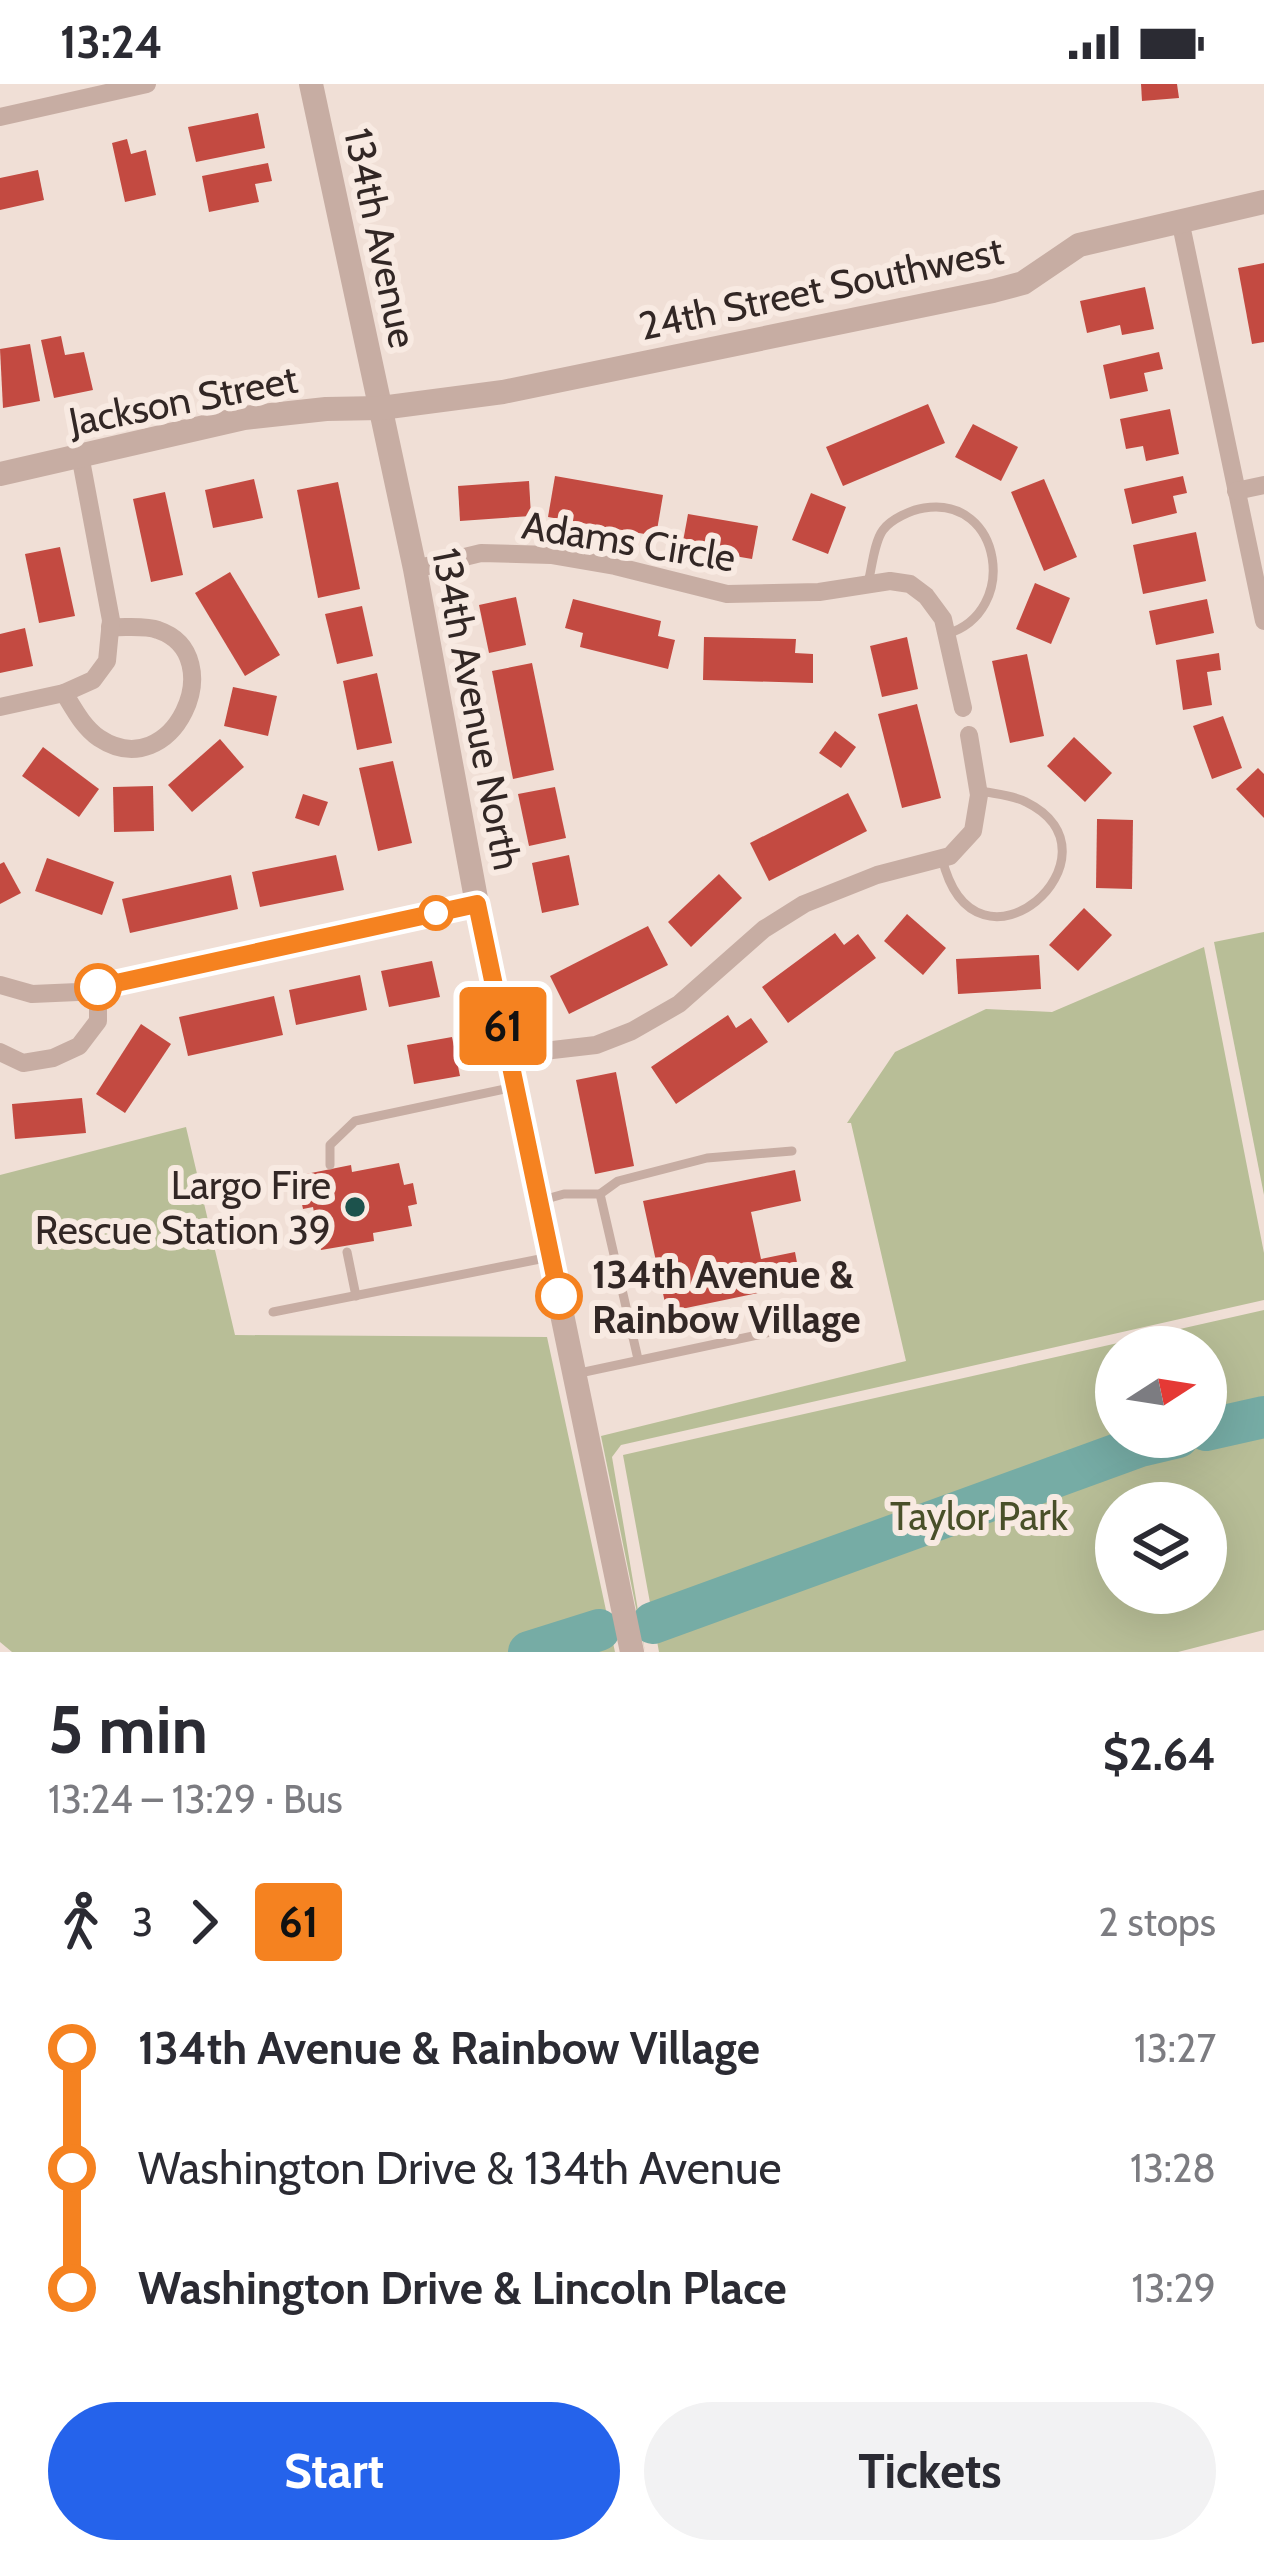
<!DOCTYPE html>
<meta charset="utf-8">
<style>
body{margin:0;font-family:Cabin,sans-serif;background:#f2f2f3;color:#2b2b33;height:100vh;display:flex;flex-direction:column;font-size:45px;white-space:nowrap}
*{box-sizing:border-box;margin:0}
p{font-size:39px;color:#7c7c81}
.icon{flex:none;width:66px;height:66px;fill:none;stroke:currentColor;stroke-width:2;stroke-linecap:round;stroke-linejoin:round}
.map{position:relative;height:1568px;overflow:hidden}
.sheet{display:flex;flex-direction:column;background:#fff;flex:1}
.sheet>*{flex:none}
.badge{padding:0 24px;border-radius:9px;font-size:42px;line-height:78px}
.needle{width:78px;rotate:78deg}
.controls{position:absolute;left:1095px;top:1242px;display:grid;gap:24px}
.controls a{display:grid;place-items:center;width:132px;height:132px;border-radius:50%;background:#fff;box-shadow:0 12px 48px #0002;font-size:60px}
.map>.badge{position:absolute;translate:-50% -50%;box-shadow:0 0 0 6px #fff}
.legs{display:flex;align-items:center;gap:18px;height:132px;padding:0 48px;font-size:39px}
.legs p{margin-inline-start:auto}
.headline{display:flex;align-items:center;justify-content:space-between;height:204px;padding:0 48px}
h1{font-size:66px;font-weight:700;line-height:90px}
.cta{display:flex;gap:24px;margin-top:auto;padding:24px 48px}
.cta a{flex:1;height:138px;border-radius:72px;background:#2563eb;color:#fff;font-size:48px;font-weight:700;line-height:138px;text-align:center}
.cta a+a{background:#f2f2f3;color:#2b2b33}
ul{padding:0 48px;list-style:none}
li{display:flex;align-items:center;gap:42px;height:120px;font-size:45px}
li i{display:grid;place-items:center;width:18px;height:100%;margin:0 15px;background:currentColor}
li i::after{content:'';width:30px;height:30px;margin:-15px;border:9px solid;border-radius:50%;background:#fff}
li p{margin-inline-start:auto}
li:first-child i{background:linear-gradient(#0000 50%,currentColor 0)}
li:last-child i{background:linear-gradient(currentColor 50%,#0000 0)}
.status{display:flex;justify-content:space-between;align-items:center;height:84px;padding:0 60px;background:#fff;direction:ltr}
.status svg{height:33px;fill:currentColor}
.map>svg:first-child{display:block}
.green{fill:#b8be97;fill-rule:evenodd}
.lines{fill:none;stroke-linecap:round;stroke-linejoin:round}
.river{stroke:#76aca5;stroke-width:42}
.building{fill:#c34a41}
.service{stroke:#c7ada3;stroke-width:9}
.minor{stroke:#c7ada3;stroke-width:18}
.tertiary{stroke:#c7ada3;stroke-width:24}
.line-1-casing{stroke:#fff;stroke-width:27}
.line-1{stroke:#f58220;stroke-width:18}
.stop-1-dot{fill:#fff;stroke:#f58220;stroke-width:6}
.poi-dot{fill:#1c524c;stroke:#f8eae2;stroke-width:4.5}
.labels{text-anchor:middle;stroke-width:12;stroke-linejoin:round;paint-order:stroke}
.street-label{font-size:39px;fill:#322725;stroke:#f8eae2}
.poi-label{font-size:39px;fill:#322725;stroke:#f8eae2;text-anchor:end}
.stop-label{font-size:39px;font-weight:bold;fill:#322725;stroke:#f8eae2;text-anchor:start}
.park-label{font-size:39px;fill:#495029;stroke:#f8eae2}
</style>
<div class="status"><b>13:24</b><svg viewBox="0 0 49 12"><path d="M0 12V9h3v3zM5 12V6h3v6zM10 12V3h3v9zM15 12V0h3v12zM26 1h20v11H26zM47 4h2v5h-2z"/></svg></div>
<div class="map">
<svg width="1264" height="1568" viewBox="0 0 1264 1568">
<rect width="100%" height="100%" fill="#f0dfd6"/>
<g class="green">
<path d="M1264,848V1111L1214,858Z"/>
<path d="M1204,863L1264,1169V1216L621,1361L612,1373L645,1568L601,1352L906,1277L851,1039H847L895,968L986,925L1052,928Z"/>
<path d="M186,1043L235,1251L547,1253L615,1568H12L0,1558V1091Z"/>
<path d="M1264,1226V1546L1178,1568H659L623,1371ZM1206,1263V1353H1116V1263ZM1206,1419V1509H1116V1419Z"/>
</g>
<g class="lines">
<g class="river">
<path d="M1206,1346L1264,1333"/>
<path d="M653,1539L1140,1362L1178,1353"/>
<path d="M529,1568L599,1546"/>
</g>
</g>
<g class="building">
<path d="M1141,0H1177L1179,14L1142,17Z"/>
<path d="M258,29L265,64L196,78L188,43Z"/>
<path d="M127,55L131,70L146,66L156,111L125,118L112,59Z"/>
<path d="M268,79L272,97L255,100L259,118L209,128L202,92Z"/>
<path d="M38,86L44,116L0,126V94Z"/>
<path d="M1264,179V258L1252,260L1238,184Z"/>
<path d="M1145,203L1154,245L1122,251L1120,241L1087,249L1080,217Z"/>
<path d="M61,252L65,271L84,268L93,306L54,314L41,256Z"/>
<path d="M30,260L40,317L3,324L0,265Z"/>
<path d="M1159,268L1163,285L1144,289L1148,307L1110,315L1103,281Z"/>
<path d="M928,320L945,359L843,402L826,363Z"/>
<path d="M1170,325L1179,370L1146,377L1143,362L1126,365L1120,335Z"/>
<path d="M973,340L1018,363L1001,397L955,373Z"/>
<path d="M555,392L663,411L656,452L548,433Z"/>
<path d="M1183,392L1187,409L1173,412L1177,429L1132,440L1124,405Z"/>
<path d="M254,395L263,434L213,444L205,406Z"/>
<path d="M1044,395L1077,473L1044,487L1011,408Z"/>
<path d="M529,397L531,432L460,437L458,402Z"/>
<path d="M338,398L360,505L318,514L297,406Z"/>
<path d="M165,408L183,491L151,498L133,415Z"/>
<path d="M811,409L846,423L828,470L792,456Z"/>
<path d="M688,430L758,442L752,475L682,463Z"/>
<path d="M1196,448L1206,497L1143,510L1133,461Z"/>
<path d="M60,463L75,532L39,539L25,470Z"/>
<path d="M230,488L280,571L245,592L195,509Z"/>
<path d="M1035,499L1070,514L1051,560L1016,545Z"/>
<path d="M516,513L526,561L489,569L479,521Z"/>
<path d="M573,515L661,537L658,552L675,556L668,585L580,563L583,549L565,544Z"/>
<path d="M1207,515L1214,549L1156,561L1149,527Z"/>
<path d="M362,522L373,572L337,580L325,530Z"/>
<path d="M25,544L33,582L0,589V550Z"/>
<path d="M704,553L796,555L795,569L813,570V599L703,596Z"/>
<path d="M907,553L918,605L882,613L870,562Z"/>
<path d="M1219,569L1221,586L1207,588L1212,621L1183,626L1176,576Z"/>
<path d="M1027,570L1044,652L1010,659L992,577Z"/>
<path d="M532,579L554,686L513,695L492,587Z"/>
<path d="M377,589L392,659L357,666L343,597Z"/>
<path d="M233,603L277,612L268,652L224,642Z"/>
<path d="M917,620L941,714L902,724L878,630Z"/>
<path d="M1223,632L1242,684L1212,695L1193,642Z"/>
<path d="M835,647L856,663L841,684L819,669Z"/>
<path d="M1074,653L1112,689L1085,718L1047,682Z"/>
<path d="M220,655L244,683L192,728L168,701Z"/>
<path d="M43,663L99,705L79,733L22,692Z"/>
<path d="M393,677L412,759L378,767L359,684Z"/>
<path d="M1258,684L1264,690V734L1236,705Z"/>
<path d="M153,702L154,747L114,748L113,703Z"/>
<path d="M555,703L566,754L529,762L518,710Z"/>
<path d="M848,709L867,747L769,797L750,759Z"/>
<path d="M303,710L328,718L319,742L295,734Z"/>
<path d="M1097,735L1133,736L1132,805L1096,804Z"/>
<path d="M336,771L344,806L260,823L252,788Z"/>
<path d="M569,771L579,821L542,829L532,779Z"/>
<path d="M47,774L114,798L102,831L35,807Z"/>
<path d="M4,778L21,809L0,820V780Z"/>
<path d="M719,790L742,814L691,863L668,838Z"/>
<path d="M231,791L238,825L130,849L122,815Z"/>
<path d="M1084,824L1112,851L1078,887L1049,861Z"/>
<path d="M907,830L946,864L923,891L884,857Z"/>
<path d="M648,842L668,881L569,930L550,892Z"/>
<path d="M835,849L844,861L858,850L876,874L788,939L762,903Z"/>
<path d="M1039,871L1041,905L958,910L956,875Z"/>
<path d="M432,877L440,913L389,923L381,887Z"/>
<path d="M360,891L367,926L296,941L289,906Z"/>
<path d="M274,912L283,951L188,972L179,933Z"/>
<path d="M728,931L736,944L751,934L768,958L676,1020L651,983Z"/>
<path d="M141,940L171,960L125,1029L96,1010Z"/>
<path d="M452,953L460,992L414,1000L407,961Z"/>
<path d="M616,988L634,1082L595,1090L576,996Z"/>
<path d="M82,1014L86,1049L15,1055L12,1020Z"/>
<path d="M399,1079L404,1101L413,1099L417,1120L408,1122L412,1142L373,1149L374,1157L321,1166L313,1123L303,1125L300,1111L310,1109L306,1090L351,1081L352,1088Z"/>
<path d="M795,1086L801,1117L751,1128L761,1175L795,1168L801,1200L667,1228L643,1117Z"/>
</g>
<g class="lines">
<g class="service">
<path d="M868,499C872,484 874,458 883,446C891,435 911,426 924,424C1002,411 1020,528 947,550"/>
<path d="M942,774C975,912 1132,770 1026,718C1013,711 995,710 981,707"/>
<path d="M330,1081V1061L355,1037L510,1004"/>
<path d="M600,1110L638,1275"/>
<path d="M539,1117L564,1110H600L618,1097L707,1074L792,1067"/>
<path d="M347,1168L356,1212"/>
<path d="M273,1228L545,1174"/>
<path d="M575,1290L818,1238"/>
</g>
<g class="minor">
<path d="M0,33L147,0"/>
<path d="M1180,136L1264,537"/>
<path d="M1236,407L1264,401"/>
<path d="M415,485L481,469L551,471L615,482L727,510L819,508L890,497L910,500L926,512L943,535L963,624"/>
<path d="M64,609C74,625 83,643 99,654C173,703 232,571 158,546C145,541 124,544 110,543"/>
<path d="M0,623L64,609L93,596L107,577L111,536L80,371"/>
<path d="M0,901L32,910L78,908L477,820"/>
<path d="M0,968L23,979L53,974L79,962L98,937V903"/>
<path d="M509,971L596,961L632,947L679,920L764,845L804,820L877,791L950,772L973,747L979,711L969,651"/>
</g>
<g class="tertiary">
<path d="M311,0L415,485L477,820L632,1568"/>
<path d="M0,390L244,334L326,325L381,324L503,308L993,207L1023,199L1079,161L1264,118"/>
</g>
</g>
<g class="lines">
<defs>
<path id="line-1" d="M98,903L477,820L559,1212"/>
</defs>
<use href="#line-1" class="line-1-casing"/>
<use href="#line-1" class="line-1"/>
</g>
<g class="stop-1-dot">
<circle cx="436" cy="829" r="15"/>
<circle cx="98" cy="903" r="21"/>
<circle cx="559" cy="1212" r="21"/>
</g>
<circle class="poi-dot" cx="355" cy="1123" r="12"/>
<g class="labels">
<g class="street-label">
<text transform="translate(381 154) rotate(78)" y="14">134th Avenue</text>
<text transform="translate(821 204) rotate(-12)" y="14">24th Street Southwest</text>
<text transform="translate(183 316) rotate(-11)" y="14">Jackson Street</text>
<text transform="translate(629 457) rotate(9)" y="14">Adams Circle</text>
<text transform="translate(477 625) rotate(79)" y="14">134th Avenue North</text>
</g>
<g class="poi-label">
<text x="331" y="1115">Largo Fire<tspan x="331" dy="45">Rescue Station 39</tspan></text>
</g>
<g class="stop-label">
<text x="592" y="1204">134th Avenue &amp;<tspan x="592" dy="45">Rainbow Village</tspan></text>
</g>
<g class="park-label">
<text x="979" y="1446">Taylor Park</text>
</g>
</g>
</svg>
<div class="controls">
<a><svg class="needle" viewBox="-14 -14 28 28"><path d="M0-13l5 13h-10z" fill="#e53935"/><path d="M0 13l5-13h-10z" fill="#7c7c81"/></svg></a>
<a><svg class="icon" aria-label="layers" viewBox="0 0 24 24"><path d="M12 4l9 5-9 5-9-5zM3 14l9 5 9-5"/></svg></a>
</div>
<b class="badge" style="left:503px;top:942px;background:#f58220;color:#111">61</b>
</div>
<section class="sheet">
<div class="headline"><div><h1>5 min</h1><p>13:24 – 13:29 · Bus</p></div><b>$2.64</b></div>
<div class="legs"><svg class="icon" aria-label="walk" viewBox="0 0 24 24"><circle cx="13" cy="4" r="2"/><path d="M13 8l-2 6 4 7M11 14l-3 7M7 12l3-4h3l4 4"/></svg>3<svg class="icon" aria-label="forward" viewBox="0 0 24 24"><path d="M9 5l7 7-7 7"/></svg><b class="badge" style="background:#f58220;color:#111">61</b><p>2 stops</p></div>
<ul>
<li><i style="color:#f58220"></i><b>134th Avenue &amp; Rainbow Village</b><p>13:27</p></li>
<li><i style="color:#f58220"></i><span>Washington Drive &amp; 134th Avenue</span><p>13:28</p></li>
<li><i style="color:#f58220"></i><b>Washington Drive &amp; Lincoln Place</b><p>13:29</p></li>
</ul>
<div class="cta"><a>Start</a><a>Tickets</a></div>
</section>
